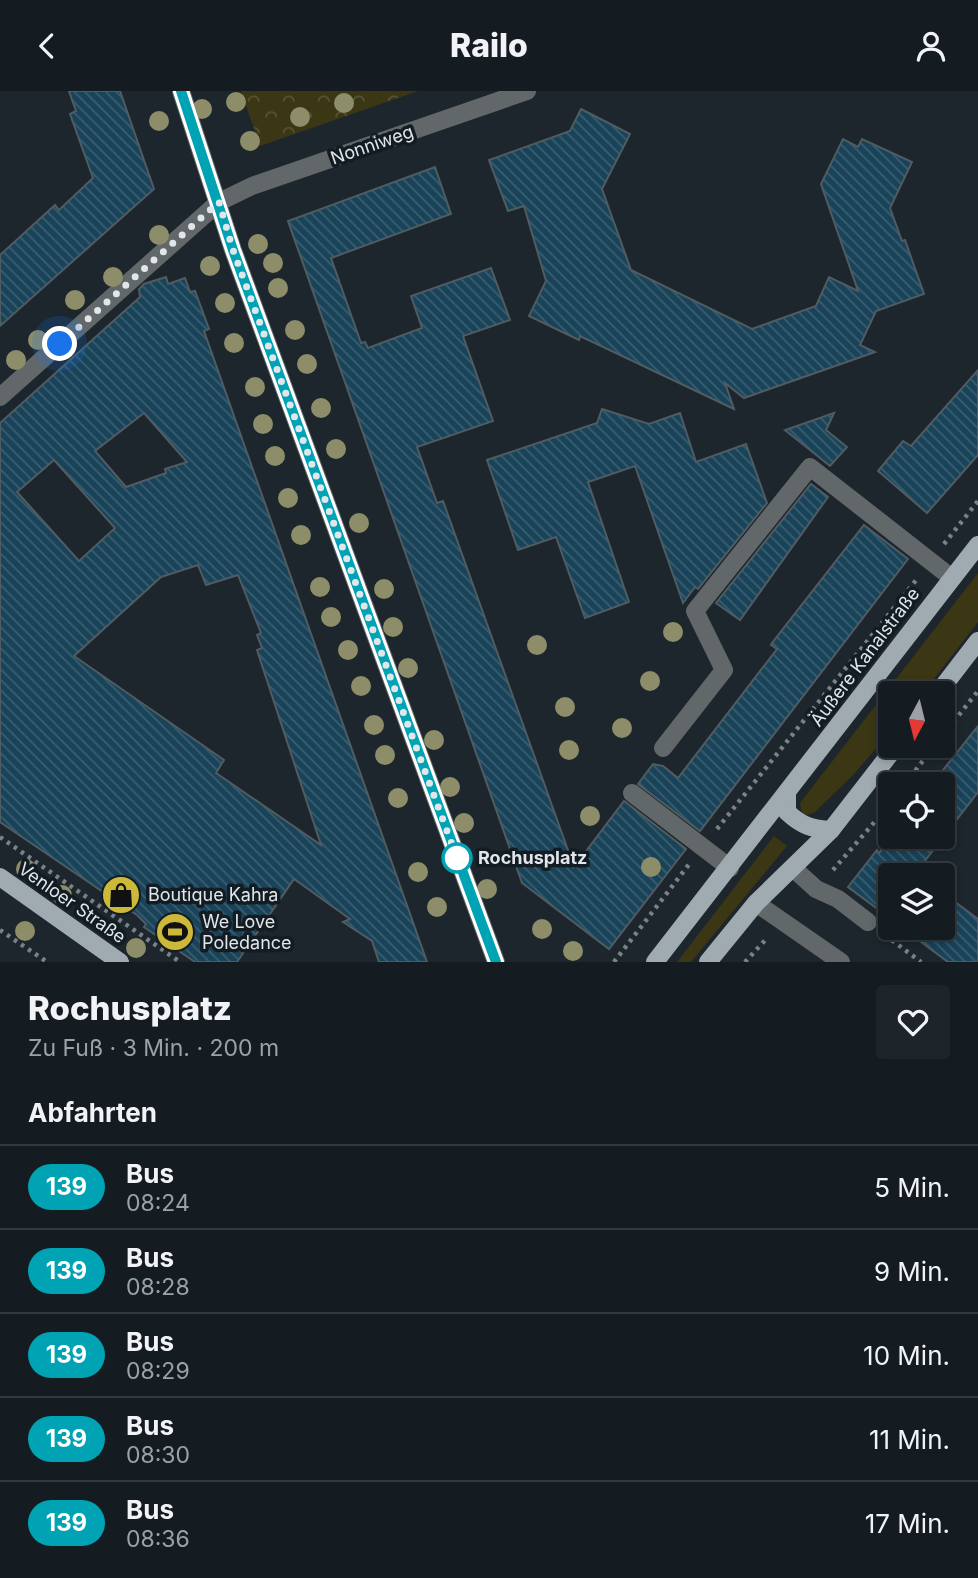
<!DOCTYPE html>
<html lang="de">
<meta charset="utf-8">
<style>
body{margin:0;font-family:Inter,sans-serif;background:#1e252a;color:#f1f3f6;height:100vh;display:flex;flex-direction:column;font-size:26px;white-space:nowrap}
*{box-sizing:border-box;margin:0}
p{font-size:23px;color:#9da1a5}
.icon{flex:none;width:38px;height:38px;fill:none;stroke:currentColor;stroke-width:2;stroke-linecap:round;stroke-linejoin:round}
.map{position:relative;height:871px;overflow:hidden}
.details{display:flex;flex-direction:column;background:#151c21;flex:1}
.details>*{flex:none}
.badge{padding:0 14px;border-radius:23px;font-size:24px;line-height:46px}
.needle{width:46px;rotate:187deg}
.fabs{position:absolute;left:878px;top:590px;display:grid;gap:14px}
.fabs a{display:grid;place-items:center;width:77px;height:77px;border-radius:7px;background:#151c21;box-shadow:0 4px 10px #0003,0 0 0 2px #343a3f;font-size:35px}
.you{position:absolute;width:35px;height:35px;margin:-18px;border:5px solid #fff;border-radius:50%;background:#1a73e8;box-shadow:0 0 0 10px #1a73e833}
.map>.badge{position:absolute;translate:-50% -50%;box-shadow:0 0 0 4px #fff}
h2{padding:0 28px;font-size:26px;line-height:63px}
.round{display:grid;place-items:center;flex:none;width:74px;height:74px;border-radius:7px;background:#1e252a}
.head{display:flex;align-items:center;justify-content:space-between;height:119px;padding:0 28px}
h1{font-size:33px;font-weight:800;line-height:52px}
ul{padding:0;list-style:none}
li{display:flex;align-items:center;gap:21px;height:84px;padding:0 28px;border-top:2px solid #343a3f}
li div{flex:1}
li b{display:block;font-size:26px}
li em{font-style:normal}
li .badge{min-width:77px;font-weight:700;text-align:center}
header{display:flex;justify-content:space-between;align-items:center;height:91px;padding:0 28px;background:#151c21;font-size:32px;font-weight:800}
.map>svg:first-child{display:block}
.green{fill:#3b3614}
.park{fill:url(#park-crowns)}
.building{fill:url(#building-back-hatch);stroke:#505b62;stroke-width:2;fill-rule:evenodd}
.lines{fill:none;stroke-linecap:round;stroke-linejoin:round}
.path{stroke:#7a8287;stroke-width:4.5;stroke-dasharray:3.5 5;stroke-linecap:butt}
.minor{stroke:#62676a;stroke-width:18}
.major{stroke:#a0aab1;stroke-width:18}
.tree{fill:#8e8d69}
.line-casing{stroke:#fff;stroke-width:16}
.line{stroke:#00a3b4;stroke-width:10}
.walk{stroke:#e0e6ea;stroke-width:7;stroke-dasharray:0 12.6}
.stop-dot{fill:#fff;stroke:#00a3b4;stroke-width:3.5}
.labels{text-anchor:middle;stroke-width:7;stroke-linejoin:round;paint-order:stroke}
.street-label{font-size:18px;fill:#e0e6ea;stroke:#131c22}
.stop-label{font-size:18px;font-weight:bold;fill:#e0e6ea;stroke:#131c22;text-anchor:start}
.poi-label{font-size:18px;fill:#e0e6ea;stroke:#131c22;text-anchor:start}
</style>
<header><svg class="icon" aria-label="back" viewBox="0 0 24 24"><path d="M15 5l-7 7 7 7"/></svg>Railo<svg class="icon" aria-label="person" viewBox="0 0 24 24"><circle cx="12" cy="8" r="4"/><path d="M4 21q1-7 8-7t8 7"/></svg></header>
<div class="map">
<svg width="978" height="871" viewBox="0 0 978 871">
<defs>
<pattern id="park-crowns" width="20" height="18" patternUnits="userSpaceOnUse" patternTransform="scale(1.75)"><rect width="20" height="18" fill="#3b3614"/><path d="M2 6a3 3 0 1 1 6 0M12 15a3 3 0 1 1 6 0" fill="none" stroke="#575336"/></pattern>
<pattern id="building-back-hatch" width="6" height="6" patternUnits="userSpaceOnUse" patternTransform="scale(1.75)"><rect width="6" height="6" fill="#194359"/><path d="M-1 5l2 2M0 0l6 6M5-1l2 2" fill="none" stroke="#3a5e71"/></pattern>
</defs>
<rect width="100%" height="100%" fill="#1c262c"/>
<g class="green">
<path d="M978,482V531L923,602H891V640L854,683L815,721L807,724L802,722L800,712Z"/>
<path d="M774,745L787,755L691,871H677Z"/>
</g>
<path class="park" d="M241,0H418L260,55Z"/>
<g class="building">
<path d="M69,0H120L154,98L0,235V164L55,114L59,119L93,87L70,23L76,20Z"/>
<path d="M581,18L630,43L602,98L631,179L752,238L816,215L829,186L858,200L821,93L843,48L858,56L862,48L912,71L890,117L902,150L905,149L924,203L876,220L860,254L875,261L744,307L725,292L734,318L580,245L579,249L529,225L546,190L524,115L508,120L489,69L570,40Z"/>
<path d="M435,76L451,123L331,167L361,252L365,251L368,257L422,237L411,205L491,177L510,229L463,245L493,330L417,356L437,412L443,410L574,776L624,710L686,758L609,858L522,792L288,130Z"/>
<path d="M166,186L168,193L185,187L190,201L195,200L209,238L204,240L427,871H379L372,850L343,831L350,828L294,788L237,871H195L144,836L146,833L137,824L0,731V332L140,206L139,198L144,193ZM144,322L187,371L165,378L166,382L126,396L95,360ZM54,369L115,437L79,470L17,401ZM198,474L206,494L238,484L261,542L257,544L262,557L257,559L321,754L216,682L224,669L74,565L161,486Z"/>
<path d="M978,279V364L927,422L878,380L903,350L911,355Z"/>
<path d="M602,318L649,333L680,322L696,371L746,353L767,412L698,498L695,496L683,512L635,375L588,391L629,511L585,527L556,446L518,459L487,369L597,332Z"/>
<path d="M834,322L826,339L847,356L830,375L785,339Z"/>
<path d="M811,393L828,406L740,529L716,512Z"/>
<path d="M864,434L908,468L700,740L638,693L653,673L663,675L678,687L777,558L771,554L772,552Z"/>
<path d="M978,635V701L914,784H891V828L848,796L877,759L879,762L892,746H943V679Z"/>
<path d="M943,802L978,828V871H948L901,836H943Z"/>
</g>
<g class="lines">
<g class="path">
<path d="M944,453L978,410"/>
<path d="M943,644L978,600"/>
<path d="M905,693L935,654"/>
<path d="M717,738L917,488"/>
<path d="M0,746L180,871"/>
<path d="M833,779L891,712"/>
<path d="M0,839L47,871"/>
<path d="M885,844L921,871"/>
<path d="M614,871L690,772"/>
<path d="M745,871L768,846"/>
</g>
<g class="minor">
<path d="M181,0L233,159L496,871"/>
<path d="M0,306L219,111L252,95L527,0"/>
<path d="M663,657L724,579L695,520L810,376L952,487"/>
<path d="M632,702L730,777"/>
<path d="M793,777L816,798L838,808L868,831"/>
<path d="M756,812L841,871"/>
</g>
<g class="major">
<path d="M938,602L978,550"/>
<path d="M787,704V721C802,735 812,738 831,739"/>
<path d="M0,786L120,871"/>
<path d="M655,871L978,454"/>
<path d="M708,871L756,812L831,739L897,654"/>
</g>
</g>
<g class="tree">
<circle cx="236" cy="11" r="10"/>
<circle cx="344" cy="12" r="10"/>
<circle cx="202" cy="18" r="10"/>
<circle cx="300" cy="26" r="10"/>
<circle cx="159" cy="30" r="10"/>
<circle cx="250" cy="50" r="10"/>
<circle cx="159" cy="144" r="10"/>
<circle cx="258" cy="153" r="10"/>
<circle cx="273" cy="172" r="10"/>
<circle cx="210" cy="175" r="10"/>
<circle cx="113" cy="186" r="10"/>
<circle cx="278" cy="197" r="10"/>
<circle cx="75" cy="209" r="10"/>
<circle cx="225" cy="212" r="10"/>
<circle cx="295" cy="239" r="10"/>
<circle cx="38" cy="249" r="10"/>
<circle cx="234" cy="252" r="10"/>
<circle cx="16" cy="269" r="10"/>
<circle cx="307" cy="273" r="10"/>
<circle cx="255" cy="296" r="10"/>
<circle cx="321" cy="317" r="10"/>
<circle cx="263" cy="333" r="10"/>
<circle cx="336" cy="358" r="10"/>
<circle cx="275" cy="365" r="10"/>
<circle cx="288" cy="407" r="10"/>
<circle cx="359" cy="432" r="10"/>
<circle cx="301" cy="444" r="10"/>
<circle cx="320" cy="496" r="10"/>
<circle cx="384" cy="498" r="10"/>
<circle cx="331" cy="526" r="10"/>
<circle cx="393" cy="536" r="10"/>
<circle cx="673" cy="541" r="10"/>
<circle cx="537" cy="554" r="10"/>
<circle cx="348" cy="559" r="10"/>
<circle cx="408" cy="577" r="10"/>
<circle cx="650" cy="590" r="10"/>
<circle cx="361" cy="595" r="10"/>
<circle cx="565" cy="616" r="10"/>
<circle cx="374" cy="634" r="10"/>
<circle cx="622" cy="637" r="10"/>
<circle cx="434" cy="649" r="10"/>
<circle cx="569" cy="659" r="10"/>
<circle cx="385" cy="664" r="10"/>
<circle cx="450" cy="696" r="10"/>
<circle cx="398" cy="707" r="10"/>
<circle cx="590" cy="725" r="10"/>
<circle cx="464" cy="732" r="10"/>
<circle cx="651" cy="776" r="10"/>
<circle cx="26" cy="778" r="10"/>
<circle cx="418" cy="781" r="10"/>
<circle cx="487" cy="798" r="10"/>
<circle cx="62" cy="804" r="10"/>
<circle cx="437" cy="816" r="10"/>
<circle cx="542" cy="838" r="10"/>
<circle cx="25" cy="840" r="10"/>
<circle cx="136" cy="857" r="10"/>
<circle cx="573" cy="860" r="10"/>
</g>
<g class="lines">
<defs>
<path id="line" d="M181,0L233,159L496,871"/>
</defs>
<use href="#line" class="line-casing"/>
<use href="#line" class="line"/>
<path class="walk" d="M60,253L219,111L233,159L457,767"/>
</g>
<defs>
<symbol id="shop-disc" viewBox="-11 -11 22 22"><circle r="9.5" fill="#ccb939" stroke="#131c22"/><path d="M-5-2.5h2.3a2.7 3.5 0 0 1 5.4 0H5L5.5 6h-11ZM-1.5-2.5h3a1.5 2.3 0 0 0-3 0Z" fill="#111"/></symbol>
<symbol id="stadium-disc" viewBox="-11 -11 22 22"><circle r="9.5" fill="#ccb939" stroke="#131c22"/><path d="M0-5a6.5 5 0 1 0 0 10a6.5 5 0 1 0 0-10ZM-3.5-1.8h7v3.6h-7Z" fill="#111"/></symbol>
</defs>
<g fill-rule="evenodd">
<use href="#shop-disc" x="99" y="782" width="44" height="44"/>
<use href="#stadium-disc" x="153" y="819" width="44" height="44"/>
</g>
<circle class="stop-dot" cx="457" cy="767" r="14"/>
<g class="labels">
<g class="street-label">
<text transform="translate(372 54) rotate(-19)" y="6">Nonniweg</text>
<text transform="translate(865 566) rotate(-53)" y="6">Äußere Kanalstraße</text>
<text transform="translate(72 812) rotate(35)" y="6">Venloer Straße</text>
</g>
<g class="stop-label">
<text x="478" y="773">Rochusplatz</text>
</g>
<g class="poi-label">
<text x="148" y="810">Boutique Kahra</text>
<text x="202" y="837">We Love<tspan x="202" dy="21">Poledance</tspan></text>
</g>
</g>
</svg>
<div class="fabs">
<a><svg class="needle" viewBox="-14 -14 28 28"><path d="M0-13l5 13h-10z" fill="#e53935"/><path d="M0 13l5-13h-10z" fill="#9da1a5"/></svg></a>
<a><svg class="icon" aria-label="locate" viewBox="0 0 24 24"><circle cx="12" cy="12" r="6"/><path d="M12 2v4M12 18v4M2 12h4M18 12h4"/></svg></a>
<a><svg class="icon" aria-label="layers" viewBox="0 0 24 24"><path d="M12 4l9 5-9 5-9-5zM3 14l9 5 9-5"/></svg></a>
</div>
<div class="you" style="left:60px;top:253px"></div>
</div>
<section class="details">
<div class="head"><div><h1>Rochusplatz</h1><p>Zu Fuß · 3 Min. · 200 m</p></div><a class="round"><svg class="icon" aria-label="heart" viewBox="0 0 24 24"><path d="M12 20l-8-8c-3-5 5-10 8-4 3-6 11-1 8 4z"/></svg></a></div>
<h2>Abfahrten</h2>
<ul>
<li><span class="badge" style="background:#00a3b4;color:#fff">139</span><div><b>Bus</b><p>08:24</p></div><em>5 Min.</em></li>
<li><span class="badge" style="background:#00a3b4;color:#fff">139</span><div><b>Bus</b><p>08:28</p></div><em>9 Min.</em></li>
<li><span class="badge" style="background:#00a3b4;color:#fff">139</span><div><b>Bus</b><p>08:29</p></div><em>10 Min.</em></li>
<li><span class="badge" style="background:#00a3b4;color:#fff">139</span><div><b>Bus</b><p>08:30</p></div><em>11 Min.</em></li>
<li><span class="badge" style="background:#00a3b4;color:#fff">139</span><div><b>Bus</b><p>08:36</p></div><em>17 Min.</em></li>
</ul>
</section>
